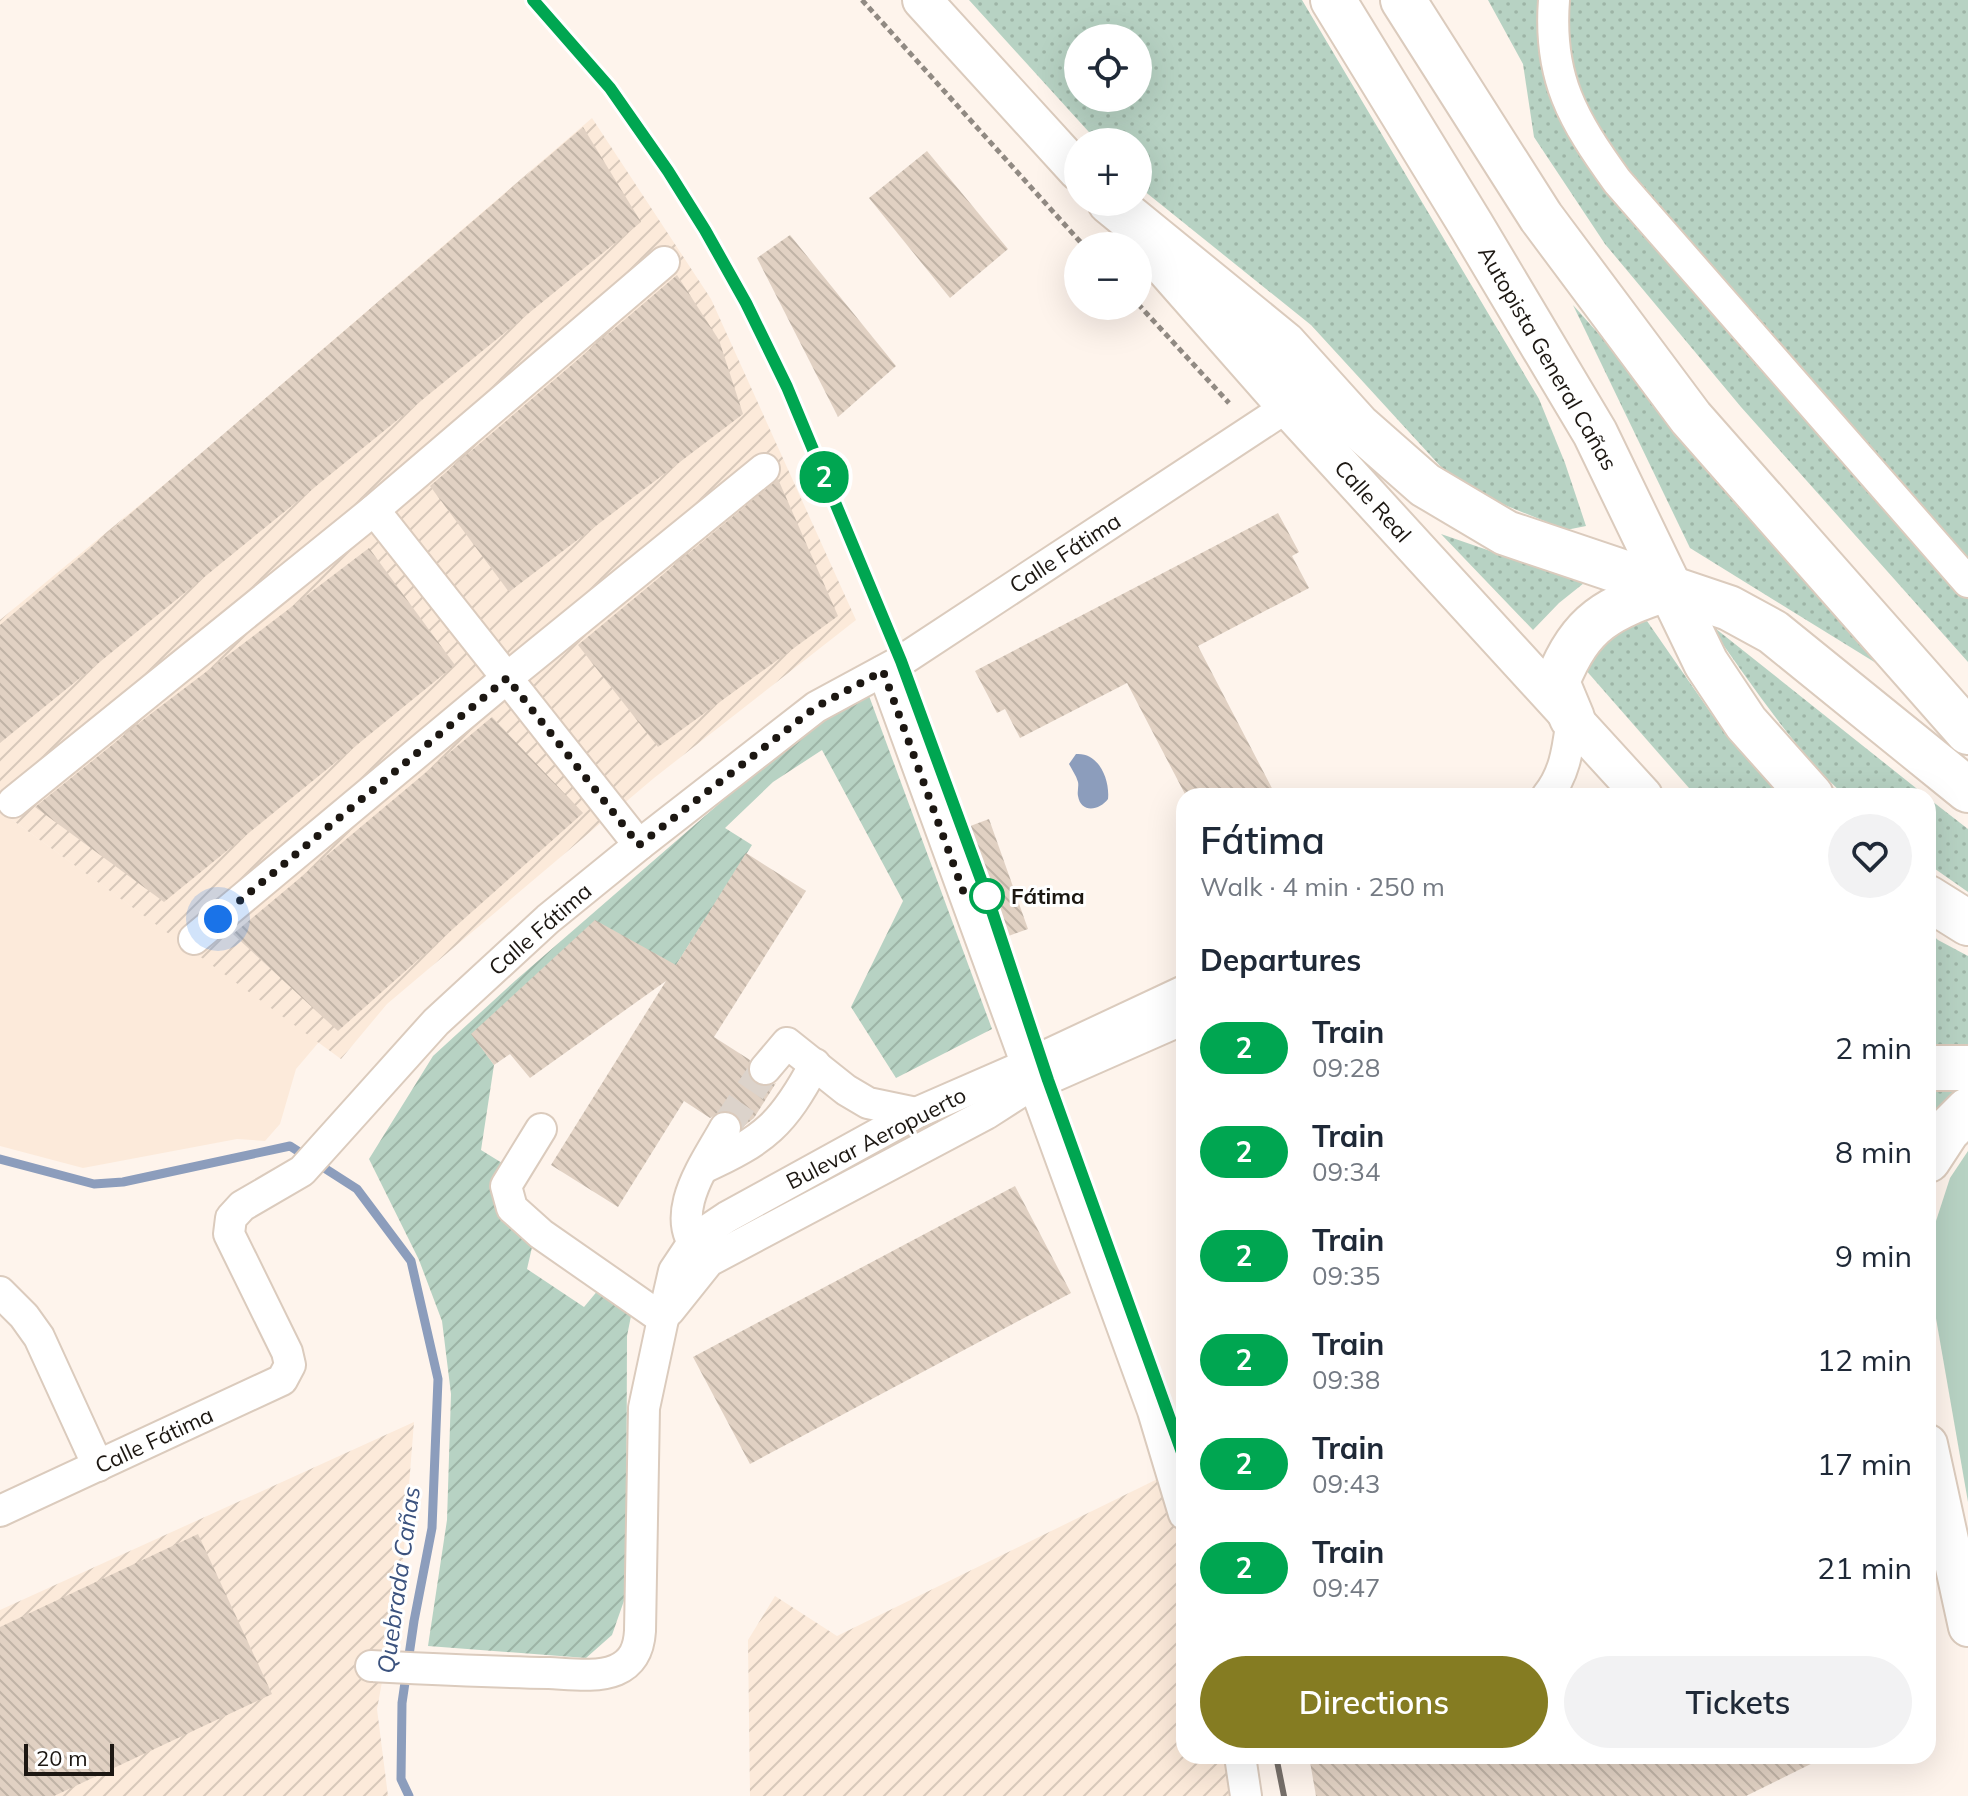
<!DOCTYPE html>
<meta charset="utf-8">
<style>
body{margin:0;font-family:Mulish,sans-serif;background:#f2f2f3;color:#1f2937;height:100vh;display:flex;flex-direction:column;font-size:30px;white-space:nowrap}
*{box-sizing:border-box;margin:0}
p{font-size:26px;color:#747a83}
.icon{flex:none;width:44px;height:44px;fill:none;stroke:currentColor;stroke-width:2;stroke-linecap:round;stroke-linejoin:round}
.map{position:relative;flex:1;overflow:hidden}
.side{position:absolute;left:1176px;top:788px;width:760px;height:976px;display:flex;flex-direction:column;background:#fff;border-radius:24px;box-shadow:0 8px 32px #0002}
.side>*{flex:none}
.badge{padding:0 16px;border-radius:26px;font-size:28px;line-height:52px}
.tools{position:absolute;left:1064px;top:24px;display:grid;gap:16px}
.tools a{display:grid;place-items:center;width:88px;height:88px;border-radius:50%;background:#fff;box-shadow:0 8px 32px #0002;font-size:40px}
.scale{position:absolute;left:24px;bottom:20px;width:90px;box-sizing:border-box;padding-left:8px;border:4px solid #1c1712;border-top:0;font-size:22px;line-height:28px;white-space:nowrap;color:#1c1712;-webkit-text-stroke:6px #fff;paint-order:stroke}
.you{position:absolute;width:40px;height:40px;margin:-20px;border:6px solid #fff;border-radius:50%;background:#1a73e8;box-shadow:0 0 0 12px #1a73e833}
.map>.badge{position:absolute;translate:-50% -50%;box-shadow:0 0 0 4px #fff}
h2{padding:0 24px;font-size:30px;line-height:72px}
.round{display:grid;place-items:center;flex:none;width:84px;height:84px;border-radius:42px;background:#f2f2f3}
.headline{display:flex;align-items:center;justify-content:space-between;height:136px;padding:0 24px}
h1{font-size:38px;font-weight:600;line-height:60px}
.primary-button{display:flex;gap:16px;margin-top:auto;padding:16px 24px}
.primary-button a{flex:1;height:92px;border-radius:48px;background:#857c22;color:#fff;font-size:32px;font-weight:600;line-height:92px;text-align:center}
.primary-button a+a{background:#f2f2f3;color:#1f2937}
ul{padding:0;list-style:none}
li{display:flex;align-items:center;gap:24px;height:104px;padding:0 24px}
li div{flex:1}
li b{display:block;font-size:30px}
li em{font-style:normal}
li .badge{min-width:88px;font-weight:700;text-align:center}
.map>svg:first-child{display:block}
.built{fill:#fceada}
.industrial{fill:url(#industrial-furrows)}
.grass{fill:url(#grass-dots);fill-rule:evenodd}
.park{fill:#b7d2c3}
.garden{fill:url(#garden-furrows)}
.water{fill:#8c9dbc}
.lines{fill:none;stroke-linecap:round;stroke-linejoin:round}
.stream{stroke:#8c9dbc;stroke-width:9}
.building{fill:url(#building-back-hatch)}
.minor-tunnel{stroke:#dcd3cb;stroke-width:30;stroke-dasharray:30 15;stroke-linecap:butt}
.minor-casing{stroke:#dbcbbd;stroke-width:34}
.major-casing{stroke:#dbcbbd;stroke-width:42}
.highway-casing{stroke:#dbcbbd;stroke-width:48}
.path{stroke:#918a83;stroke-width:5;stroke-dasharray:6 4;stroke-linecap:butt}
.minor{stroke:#fff;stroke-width:30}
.major{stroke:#fff;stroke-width:38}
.highway{stroke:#fff;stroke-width:44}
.rail{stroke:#766f69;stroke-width:6}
.line-casing{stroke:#fff;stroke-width:18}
.line{stroke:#00a651;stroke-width:12}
.walk{stroke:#1c1712;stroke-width:8;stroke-dasharray:0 14.4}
.stop-dot{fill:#fff;stroke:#00a651;stroke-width:4}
.labels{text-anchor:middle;stroke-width:6;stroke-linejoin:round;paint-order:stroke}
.street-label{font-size:22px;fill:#1c1712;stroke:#fff}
.stop-label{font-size:22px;font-weight:bold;fill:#1c1712;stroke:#fff;text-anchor:start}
.water-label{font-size:24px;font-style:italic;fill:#3b527e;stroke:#fff}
</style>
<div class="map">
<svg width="1968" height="1796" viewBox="0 0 1968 1796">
<defs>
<pattern id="industrial-furrows" width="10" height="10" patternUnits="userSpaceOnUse" patternTransform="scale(2)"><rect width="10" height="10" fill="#fceada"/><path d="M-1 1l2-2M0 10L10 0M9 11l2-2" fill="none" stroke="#d7c8ba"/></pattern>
<pattern id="grass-dots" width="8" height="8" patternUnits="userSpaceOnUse" patternTransform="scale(2)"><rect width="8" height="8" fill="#b7d2c3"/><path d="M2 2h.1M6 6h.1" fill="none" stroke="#9db4a6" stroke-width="1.8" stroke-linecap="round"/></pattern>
<pattern id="garden-furrows" width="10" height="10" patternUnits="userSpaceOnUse" patternTransform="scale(2)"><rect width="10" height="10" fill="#b7d2c3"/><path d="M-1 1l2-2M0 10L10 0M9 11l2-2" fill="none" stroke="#9db4a6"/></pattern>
<pattern id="building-back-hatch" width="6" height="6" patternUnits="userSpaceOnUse" patternTransform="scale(2)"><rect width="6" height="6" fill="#e1d1c3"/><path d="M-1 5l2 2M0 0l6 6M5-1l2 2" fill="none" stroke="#c0b3a6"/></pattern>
</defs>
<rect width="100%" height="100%" fill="#fef4ec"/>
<path class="built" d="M0,811L319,1042L296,1069L280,1124L265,1141L237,1139L83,1168L0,1146Z"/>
<g class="industrial">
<path d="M592,118L711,299L856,620L654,778L387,1004L341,1059L0,811V620L188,465Z"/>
<path d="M414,1422L402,1574L377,1709L388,1796H0V1610Z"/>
<path d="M1184,1466V1756H1232L1239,1796H750L748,1640L775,1596L837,1636Z"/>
</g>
<g class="grass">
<path d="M969,0H1302L1539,399L1565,463L1586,526L1566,530L1490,499L1442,468L1311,325L1138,186V142H1098ZM1078,38H1138V98H1078Z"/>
<path d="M1488,0H1968V662L1741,407L1605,244L1534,137L1523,64Z"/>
<path d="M1573,305L1910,684L1690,548Z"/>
<path d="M1441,534L1584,583L1559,603L1533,630Z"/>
<path d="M1647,621L1713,716L1782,796H1696L1584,668L1616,630Z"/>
<path d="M1706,621L1926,796H1845C1790,745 1749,680 1706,621Z"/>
<path d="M1928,798L1968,829V892L1928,864Z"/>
<path d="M1928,931L1938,940L1968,956V1045H1928Z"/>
<path d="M1928,1082H1968L1928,1123Z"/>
</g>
<path class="park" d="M1968,1151V1502L1930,1284L1936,1221L1950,1178Z"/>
<path class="garden" d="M865,685L992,1029L896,1078L851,1007L903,901L822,750L773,782L725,828L752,845L676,965L472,1034L494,1065L481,1150L502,1163L498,1175L533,1243L527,1269L584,1307L599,1289L632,1311L627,1336L626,1595L612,1635L586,1658L428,1646L447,1520L451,1394L442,1321L419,1260L369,1159L433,1056L516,980L818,718Z"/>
<path class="water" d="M1076,754C1099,752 1110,780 1108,799C1100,810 1081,814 1078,796C1077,791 1079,787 1078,782C1076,775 1072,770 1069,764Z"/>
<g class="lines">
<path class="stream" d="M0,1159L94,1184L123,1182L290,1146L357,1189L411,1261L438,1379L432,1528L414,1621L402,1703L401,1779L409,1796"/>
</g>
<g class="building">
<path d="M583,127L641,222L0,743V625Z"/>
<path d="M927,151L1008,249L950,298L869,198Z"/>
<path d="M790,235L896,366L838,417L757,258Z"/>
<path d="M677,275L719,340L743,414L509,592L430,486Z"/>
<path d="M778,479L838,616L658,747L578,645Z"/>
<path d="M1278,513L1299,552L1292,556L1309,588L1198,646L1276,796H1186L1127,683L1020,738L1005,709L997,713L975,671Z"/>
<path d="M369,548L455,665L164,902L35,807L148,716Z"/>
<path d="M492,717L583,813L338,1031L233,934Z"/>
<path d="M989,819L1028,929L1003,938L965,828Z"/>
<path d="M746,853L806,891L714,1037L750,1060L748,1074L754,1083L763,1087L776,1083L754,1118L743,1127L740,1118L733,1112L724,1110L710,1118L684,1101L618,1207L551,1165L666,981L530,1078L510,1054L494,1065L471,1034L595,920L676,965Z"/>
<path d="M1015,1186L1071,1293L750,1464L693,1357Z"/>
<path d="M198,1534L272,1694L54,1796H0V1627Z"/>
<path d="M1309,1756H1827L1746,1796H1316Z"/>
</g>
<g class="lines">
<path class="minor-tunnel" d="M725,1128L765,1069"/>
<defs>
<g id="minor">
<path d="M1554,0C1548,78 1573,120 1617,181L1968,582"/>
<path d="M374,510L639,845"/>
<path d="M883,671L1153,1411L1184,1514"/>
<path d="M1547,796C1566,773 1568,746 1572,718"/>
<path d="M13,802L374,510L664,262"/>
<path d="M194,939L507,678L764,469"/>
<path d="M765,1069L787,1043L846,1090L868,1103L916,1113"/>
<path d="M541,1129L506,1186L512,1208L541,1234L663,1319"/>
<path d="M703,1168C765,1140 783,1124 815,1064"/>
<path d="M702,1254C664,1217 706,1163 725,1128"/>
<path d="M0,1292L24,1316L39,1337L98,1466"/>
<path d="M669,1311L709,1261L986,1114L1025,1089L1184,1019"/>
<path d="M0,1511L282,1380L290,1365L287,1352L229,1234L231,1218L242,1206L302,1171L436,1022L548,919L639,845L816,707L901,661L1287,407"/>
<path d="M371,1666C431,1669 490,1672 549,1673C570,1674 597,1678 616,1670C634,1662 639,1648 640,1631L644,1408L663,1319L674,1271L692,1244L703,1233L727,1217L916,1113L1026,1065L1184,991"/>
<path d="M1240,1756L1246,1796"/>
</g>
<g id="major">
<path d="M922,0L1078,171"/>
<path d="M1154,256L1287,407L1643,796"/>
<path d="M1928,1444L1968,1627"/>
</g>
<g id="highway">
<path d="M1333,0L1471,225L1595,433L1706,663L1746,723L1811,796"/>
<path d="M1403,0L1541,217L1691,418L1968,732"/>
<path d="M1110,202L1284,344L1358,426L1425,485L1506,533L1729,608L1773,632L1968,790"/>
<path d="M1572,718L1557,682C1582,620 1608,609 1668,588"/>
<path d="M1928,898L1968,923"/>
<path d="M1928,1068H1968"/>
<path d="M1928,1160L1947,1131L1968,1110"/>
</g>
</defs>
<use href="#minor" class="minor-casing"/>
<use href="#major" class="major-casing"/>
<use href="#highway" class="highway-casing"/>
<g class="path">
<path d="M862,0L1084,246"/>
<path d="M1138,304L1229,403"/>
</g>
<use href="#minor" class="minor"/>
<use href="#major" class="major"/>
<use href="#highway" class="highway"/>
<g class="rail">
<path d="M533,0L610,88L668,171L705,230L746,303L787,387L901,661L987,896L1048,1080L1184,1458"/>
<path d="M1276,1756L1284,1796"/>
</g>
</g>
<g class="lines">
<defs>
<path id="line" d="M533,0L610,88L668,171L705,230L746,303L787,387L901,661L987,896L1048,1080L1184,1458"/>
</defs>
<use href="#line" class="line-casing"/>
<use href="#line" class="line"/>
<path class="walk" d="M218,919L507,678L639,845L816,707L883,671L965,896H987"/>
</g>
<circle class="stop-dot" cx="987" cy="896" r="16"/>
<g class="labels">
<g class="street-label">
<text transform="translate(1548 358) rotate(60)" y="8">Autopista General Cañas</text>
<text transform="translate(1373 501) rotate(48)" y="8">Calle Real</text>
<text transform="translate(1065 553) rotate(-33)" y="8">Calle Fátima</text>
<text transform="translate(540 929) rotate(-41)" y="8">Calle Fátima</text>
<text transform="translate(876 1138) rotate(-27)" y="8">Bulevar Aeropuerto</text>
<text transform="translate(154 1440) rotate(-25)" y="8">Calle Fátima</text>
</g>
<g class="stop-label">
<text x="1011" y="904">Fátima</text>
</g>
<g class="water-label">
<text transform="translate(399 1580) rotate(-82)" y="8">Quebrada Cañas</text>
</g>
</g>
</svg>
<div class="tools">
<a><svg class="icon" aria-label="locate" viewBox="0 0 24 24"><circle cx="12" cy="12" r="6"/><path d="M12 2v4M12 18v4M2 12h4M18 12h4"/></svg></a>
<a>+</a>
<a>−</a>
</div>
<div class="scale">20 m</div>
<div class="you" style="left:218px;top:919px"></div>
<b class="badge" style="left:824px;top:477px;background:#00a651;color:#fff">2</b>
<section class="side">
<div class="headline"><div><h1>Fátima</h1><p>Walk · 4 min · 250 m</p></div><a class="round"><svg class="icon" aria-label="heart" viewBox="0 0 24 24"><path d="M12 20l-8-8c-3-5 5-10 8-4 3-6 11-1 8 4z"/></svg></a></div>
<h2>Departures</h2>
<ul>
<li><span class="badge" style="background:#00a651;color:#fff">2</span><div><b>Train</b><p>09:28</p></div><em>2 min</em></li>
<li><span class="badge" style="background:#00a651;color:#fff">2</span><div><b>Train</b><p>09:34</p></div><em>8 min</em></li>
<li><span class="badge" style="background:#00a651;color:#fff">2</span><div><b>Train</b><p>09:35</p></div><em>9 min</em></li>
<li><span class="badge" style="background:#00a651;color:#fff">2</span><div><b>Train</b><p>09:38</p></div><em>12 min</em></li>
<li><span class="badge" style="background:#00a651;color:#fff">2</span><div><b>Train</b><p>09:43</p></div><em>17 min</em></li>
<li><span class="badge" style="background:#00a651;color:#fff">2</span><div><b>Train</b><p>09:47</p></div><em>21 min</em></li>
</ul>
<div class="primary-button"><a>Directions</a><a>Tickets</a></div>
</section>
</div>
